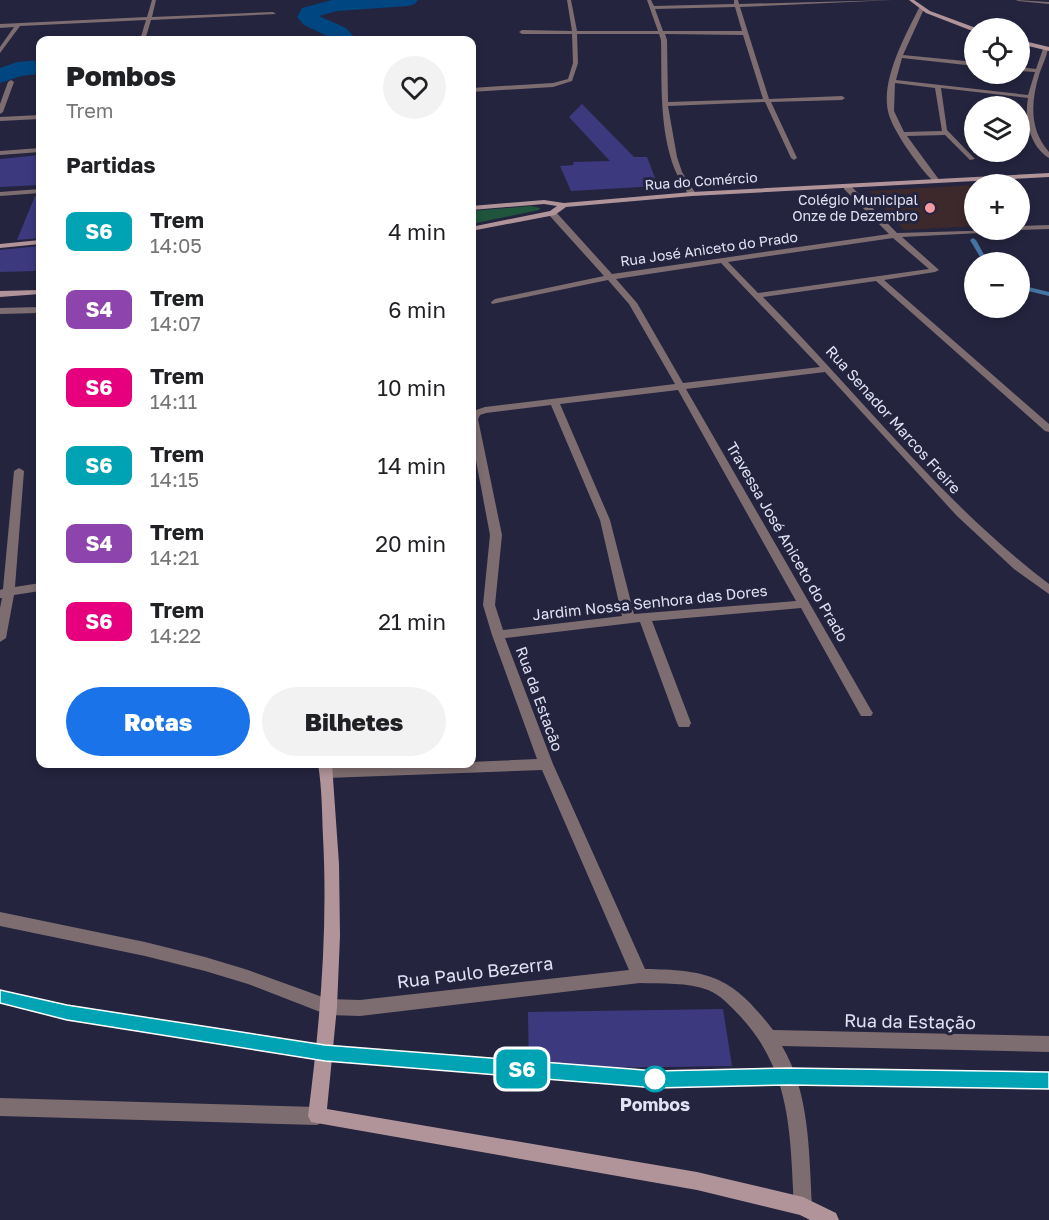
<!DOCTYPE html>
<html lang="pt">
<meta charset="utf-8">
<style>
body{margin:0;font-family:"Golos Text",sans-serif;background:#f2f2f2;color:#202124;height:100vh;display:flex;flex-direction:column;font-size:22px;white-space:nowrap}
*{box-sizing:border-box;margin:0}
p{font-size:20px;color:#757577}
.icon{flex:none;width:33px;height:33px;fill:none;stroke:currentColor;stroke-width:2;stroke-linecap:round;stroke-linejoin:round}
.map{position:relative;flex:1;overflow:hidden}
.panel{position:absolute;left:36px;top:36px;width:440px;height:732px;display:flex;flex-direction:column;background:#fff;border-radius:12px;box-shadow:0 3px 9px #0003}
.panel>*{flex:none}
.badge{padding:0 12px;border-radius:9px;font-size:21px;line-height:39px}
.fabs{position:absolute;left:964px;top:18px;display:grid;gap:12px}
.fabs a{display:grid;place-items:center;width:66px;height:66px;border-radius:50%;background:#fff;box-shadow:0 3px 9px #0003;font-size:30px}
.map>.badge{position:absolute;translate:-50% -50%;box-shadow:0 0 0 3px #fff}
h2{padding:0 30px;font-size:22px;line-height:54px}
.round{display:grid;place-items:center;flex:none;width:63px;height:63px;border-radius:32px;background:#f2f2f2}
.headline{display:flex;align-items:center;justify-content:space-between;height:102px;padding:0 30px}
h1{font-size:28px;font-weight:800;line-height:45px}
.primary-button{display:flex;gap:12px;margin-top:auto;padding:12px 30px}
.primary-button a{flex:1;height:69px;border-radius:36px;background:#1a73e8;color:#fff;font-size:24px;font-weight:800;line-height:69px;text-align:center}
.primary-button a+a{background:#f2f2f2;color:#202124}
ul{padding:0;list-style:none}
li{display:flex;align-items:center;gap:18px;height:78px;padding:0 30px}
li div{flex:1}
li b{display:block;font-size:22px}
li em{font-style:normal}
li .badge{min-width:66px;font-weight:700;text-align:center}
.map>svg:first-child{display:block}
.education{fill:#3d292b}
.green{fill:#1f553c}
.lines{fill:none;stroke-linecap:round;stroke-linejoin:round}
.stream{fill:#4475a3;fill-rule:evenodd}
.river{fill:#004680;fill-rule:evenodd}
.building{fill:#3c397f}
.street{fill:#7e6d70;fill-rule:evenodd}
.secondary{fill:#b09499;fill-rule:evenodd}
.rail-casing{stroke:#86879d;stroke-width:8}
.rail{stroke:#24243f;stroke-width:6;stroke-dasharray:19;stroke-linecap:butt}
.line{fill:#00a3b4;stroke:#fff;stroke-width:1.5}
.poi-dot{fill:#f49aa2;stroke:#24243f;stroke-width:2}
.stop-dot{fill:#fff;stroke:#00a3b4;stroke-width:3}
.labels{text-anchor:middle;stroke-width:6;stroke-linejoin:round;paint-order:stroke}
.far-street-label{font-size:14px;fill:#e1e3f5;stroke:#24243f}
.far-poi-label{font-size:14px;fill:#e1e3f5;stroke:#24243f;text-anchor:end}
.street-label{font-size:15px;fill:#e1e3f5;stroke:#24243f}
.near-street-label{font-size:18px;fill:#e1e3f5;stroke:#24243f}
.near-stop-label{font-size:18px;font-weight:bold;fill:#e1e3f5;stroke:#24243f}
</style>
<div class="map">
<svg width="1049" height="1220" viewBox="0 0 1049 1220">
<rect width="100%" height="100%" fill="#24243f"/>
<path class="education" d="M975,185V226L904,230L869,191Z"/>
<path class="green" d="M531,206L540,208L539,210L471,224V211Z"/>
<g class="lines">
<g class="stream">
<path d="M973,238L976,240L988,262H983L970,240Z"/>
<path d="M1020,285L1049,292V296L1020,289Z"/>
</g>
<g class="river">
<path d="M332,0H418L415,4L408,6L337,11L319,16L346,28L357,40H335L304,25L297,17L302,8Z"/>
<path d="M40,60V74L21,76L0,83V68L17,62Z"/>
</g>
</g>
<g class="building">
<path d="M582,104L634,157H647L658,186L571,191L560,166L574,165L573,162L610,161L569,117Z"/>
<path d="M40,155V185L0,187V159Z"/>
<path d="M40,195V238L17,240L35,196Z"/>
<path d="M40,246V261L35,271L0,272V250Z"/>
<path d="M723,1009L732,1066L529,1069L528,1012Z"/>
</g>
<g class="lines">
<g class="street">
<path d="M152,0H156L152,17L273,12L276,14L151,20L145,40H140L146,20L20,26L0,53V47L14,27L0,28V24L147,17Z"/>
<path d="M567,0H571L577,31H658L647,0H651L654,6L734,4V0H738L739,4L893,0L740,7L769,99L842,96L845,98L842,100L771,102L797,158L794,160L791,158L765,102L668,106L677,157L682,172L696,194L692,196L688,194C684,186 678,178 675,170C659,129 662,82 661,40L659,34H577L578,63L572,81L553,87L471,92V88L553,83L568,79L573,63L572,34H522L519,32L522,30L572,31ZM735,7L742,31H663L655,9ZM665,34L743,35L763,99L668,102L667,40Z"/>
<path d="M1016,0L1049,2V4L1018,1Z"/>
<path d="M919,8L924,9L903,55L975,62V66L902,58L896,80L1028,95L1035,72L1020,71V67L1036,69L1043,49L1048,48C1047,56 1042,66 1039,75C1031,102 1029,129 1049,152V158C1030,146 1024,120 1028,98L941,88L947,130L975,159L970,160L945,135L907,136L940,181L934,182L930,178C917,164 894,132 889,115C879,83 905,36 919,8ZM895,83L935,88L942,131L904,132L894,111Z"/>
<path d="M287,37L289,40H259L262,38Z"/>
<path d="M11,80L14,82L3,112L0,114V104L8,82Z"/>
<path d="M40,115V119L0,121V117Z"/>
<path d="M40,148V152L0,155V151Z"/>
<path d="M844,185H850L897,233L1003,230L1000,232L902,237L939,270L935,272L884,280L1049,424V432L1045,431L876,281L763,297C858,393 941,502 1049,584V594L1014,569L957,516L825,372L686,389L871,710L873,713L871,716H861L801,608L652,621L691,723L689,727H679L677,723L640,622L505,638L553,764L645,969C709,970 732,976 773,1030L1049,1036V1052L782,1046C810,1093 809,1153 812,1206L810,1213L803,1215L796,1213L794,1206C790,1135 792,1072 740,1016C731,1007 721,995 708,990C688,982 662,984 640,983L360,1016L328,1015L248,984L205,971L145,956L0,926V912L145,942L205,957L248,970L328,999L360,1000L629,970L542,770L327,778L322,777L320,773L322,769L327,768L471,764V762L537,759L492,635L483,605L490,535L471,434V413L473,411L485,407L675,384L629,304L608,280L492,304L491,302L495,299L604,276L549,215V211H555L612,274L889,234L844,189ZM893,238L929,269L758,293L728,262ZM721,263L820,367L683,383L637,303L616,279ZM678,390L796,601L634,614L610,520L560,404ZM551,405L600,520L622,616L503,630L495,605L502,535L478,419L480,415L486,413Z"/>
<path d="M40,189V193L0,196V192Z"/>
<path d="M1049,225V229L1020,230H1017H1020V226Z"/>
<path d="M40,307V313L0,314V308Z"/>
<path d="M19,468L24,471L15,587L40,583V591L14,595L6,638L0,642V608L2,598H0V590L3,589L14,471Z"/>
<path d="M0,1098L317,1107L323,1110L326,1116L323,1122L317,1125L0,1116Z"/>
</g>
<g class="secondary">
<path d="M909,0H914L930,11L976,28L975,32L926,13Z"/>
<path d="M1020,40L1049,47V51L1020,44Z"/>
<path d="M1049,173V177L692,196L566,207L555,215L471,231V227L550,211L557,206L544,204L471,210V206L544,200L564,203L692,192Z"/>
<path d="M40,240V244L0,248V244Z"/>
<path d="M40,290V294L0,297V291Z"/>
<path d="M318,764H332L339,864L340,936L337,1007L327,1109L697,1172L803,1197L836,1213L839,1220H810L800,1215L697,1190L311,1122L308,1116C320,1023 328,931 323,837C322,813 322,788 318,764Z"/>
</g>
<defs>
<path id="rail" d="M0,998L67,1013L325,1053L655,1079L789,1076L1049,1080"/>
</defs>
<use href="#rail" class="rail-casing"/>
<use href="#rail" class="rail"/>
</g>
<path class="line" d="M0,990L67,1005L325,1045L632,1069L655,1071L789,1068L1049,1072V1089L789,1085L655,1088L632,1086L325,1061L67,1020L0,1003Z"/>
<circle class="poi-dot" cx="930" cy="208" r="6"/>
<circle class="stop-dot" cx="655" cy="1079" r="12"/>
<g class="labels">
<g class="far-street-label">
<text transform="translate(701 181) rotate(-4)" y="5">Rua do Comércio</text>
<text transform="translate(709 249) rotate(-8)" y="5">Rua José Aniceto do Prado</text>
</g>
<g class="far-poi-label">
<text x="918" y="205">Colégio Municipal<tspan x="918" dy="16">Onze de Dezembro</tspan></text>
</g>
<g class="street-label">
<text transform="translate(893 420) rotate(48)" y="5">Rua Senador Marcos Freire</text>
<text transform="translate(787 542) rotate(60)" y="5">Travessa José Aniceto do Prado</text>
<text transform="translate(650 603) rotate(-6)" y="5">Jardim Nossa Senhora das Dores</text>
<text transform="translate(539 699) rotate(70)" y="5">Rua da Estacão</text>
</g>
<g class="near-street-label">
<text transform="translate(475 973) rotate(-7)" y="6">Rua Paulo Bezerra</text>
<text transform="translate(910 1022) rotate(1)" y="6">Rua da Estação</text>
</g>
<g class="near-stop-label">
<text x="655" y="1111">Pombos</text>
</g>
</g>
</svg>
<div class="fabs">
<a><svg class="icon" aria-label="locate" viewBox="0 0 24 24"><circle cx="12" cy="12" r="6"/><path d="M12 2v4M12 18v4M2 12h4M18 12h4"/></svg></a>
<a><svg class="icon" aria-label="layers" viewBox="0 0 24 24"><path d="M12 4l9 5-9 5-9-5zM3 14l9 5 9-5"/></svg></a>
<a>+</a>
<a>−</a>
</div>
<b class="badge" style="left:522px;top:1069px;background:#00a3b4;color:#fff">S6</b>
<section class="panel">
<div class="headline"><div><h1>Pombos</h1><p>Trem</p></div><a class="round"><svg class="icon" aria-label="heart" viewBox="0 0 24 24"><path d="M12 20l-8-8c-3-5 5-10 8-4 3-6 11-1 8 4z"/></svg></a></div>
<h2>Partidas</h2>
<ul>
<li><span class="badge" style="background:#00a3b4;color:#fff">S6</span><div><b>Trem</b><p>14:05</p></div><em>4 min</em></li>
<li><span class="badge" style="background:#8e44ad;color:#fff">S4</span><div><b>Trem</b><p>14:07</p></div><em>6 min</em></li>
<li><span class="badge" style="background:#e6007e;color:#fff">S6</span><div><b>Trem</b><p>14:11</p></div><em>10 min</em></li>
<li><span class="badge" style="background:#00a3b4;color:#fff">S6</span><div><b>Trem</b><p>14:15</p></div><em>14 min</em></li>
<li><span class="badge" style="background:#8e44ad;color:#fff">S4</span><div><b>Trem</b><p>14:21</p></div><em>20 min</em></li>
<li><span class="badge" style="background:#e6007e;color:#fff">S6</span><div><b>Trem</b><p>14:22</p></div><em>21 min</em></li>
</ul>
<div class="primary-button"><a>Rotas</a><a>Bilhetes</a></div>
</section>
</div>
